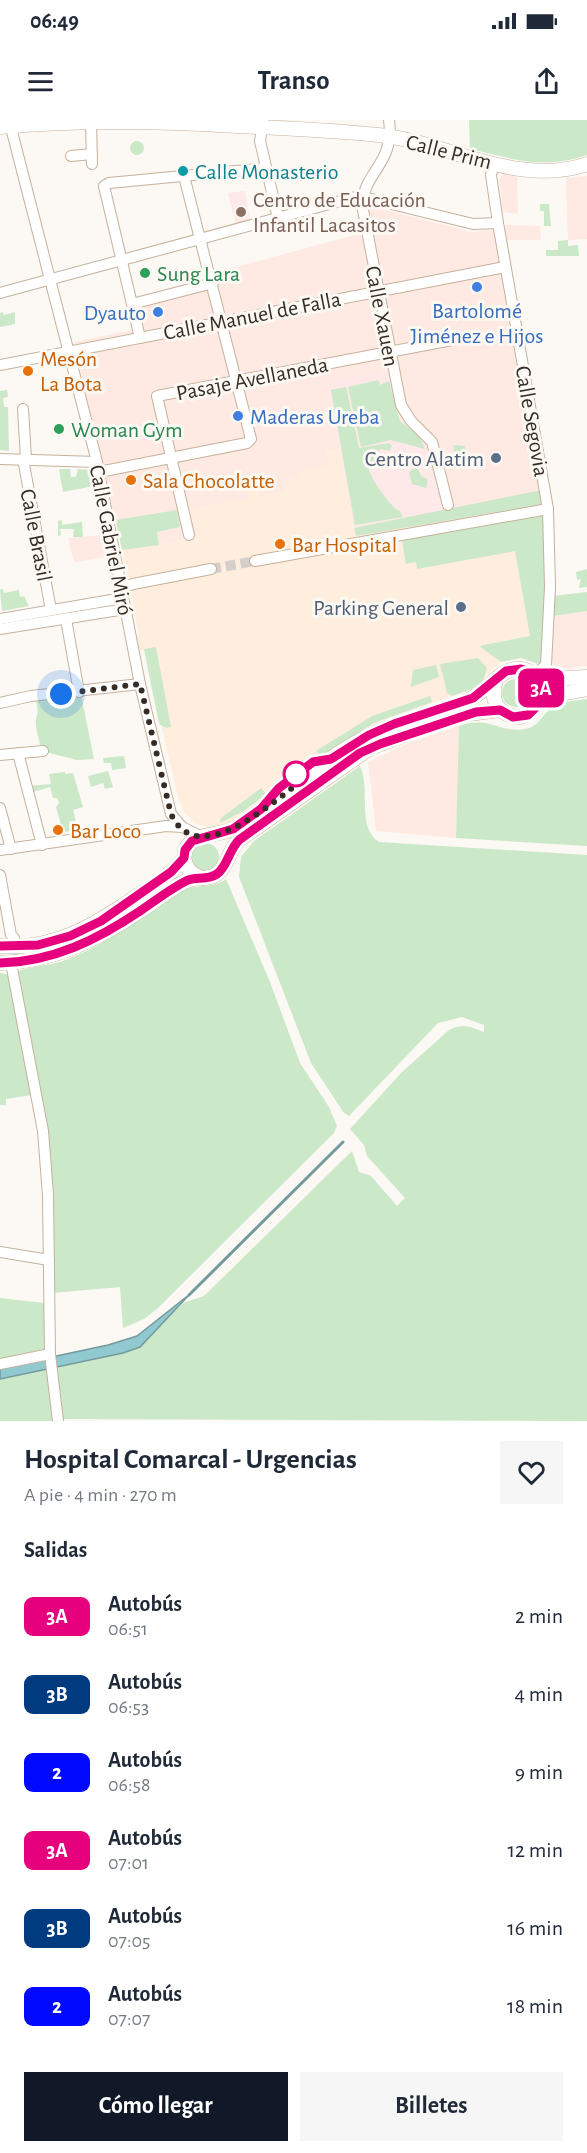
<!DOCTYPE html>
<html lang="es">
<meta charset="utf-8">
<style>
body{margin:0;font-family:"Alegreya Sans",sans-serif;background:#f6f6f7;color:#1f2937;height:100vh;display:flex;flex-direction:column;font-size:22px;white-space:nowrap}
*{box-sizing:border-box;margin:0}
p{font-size:20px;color:#747a83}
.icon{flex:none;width:33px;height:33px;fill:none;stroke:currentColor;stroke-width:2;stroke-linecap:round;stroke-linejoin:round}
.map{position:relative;height:1301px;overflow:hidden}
.details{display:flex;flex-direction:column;background:#fff;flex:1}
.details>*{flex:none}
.badge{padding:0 12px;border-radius:9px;font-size:21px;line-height:39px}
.you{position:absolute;width:30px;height:30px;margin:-15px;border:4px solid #fff;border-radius:50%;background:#1a73e8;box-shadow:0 0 0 9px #1a73e833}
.map>.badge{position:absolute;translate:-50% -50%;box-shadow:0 0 0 3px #fff}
h2{padding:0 24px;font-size:22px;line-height:54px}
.round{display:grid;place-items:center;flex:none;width:63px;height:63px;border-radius:0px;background:#f6f6f7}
.head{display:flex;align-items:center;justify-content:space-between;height:102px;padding:0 24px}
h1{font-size:28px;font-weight:600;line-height:45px}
.button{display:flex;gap:12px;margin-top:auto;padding:12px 24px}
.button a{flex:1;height:69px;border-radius:0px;background:#111827;color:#fff;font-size:24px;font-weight:600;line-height:69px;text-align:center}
.button a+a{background:#f6f6f7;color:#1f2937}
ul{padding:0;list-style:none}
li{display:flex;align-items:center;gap:18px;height:78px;padding:0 24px}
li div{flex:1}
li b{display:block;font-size:22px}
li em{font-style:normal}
li .badge{min-width:66px;font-weight:700;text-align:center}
.status{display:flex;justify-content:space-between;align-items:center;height:42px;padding:0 30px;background:#fff;direction:ltr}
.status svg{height:16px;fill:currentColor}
header{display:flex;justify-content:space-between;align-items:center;height:78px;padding:0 24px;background:#fff;font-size:27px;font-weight:600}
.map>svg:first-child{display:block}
.built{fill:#fed}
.industrial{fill:#feeae2}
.education{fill:#fee8e8}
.green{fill:#cbe8c9}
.water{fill:#91c9d0;stroke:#759a9d;stroke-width:1.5}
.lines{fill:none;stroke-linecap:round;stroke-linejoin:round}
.stream{stroke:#759a9d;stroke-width:3}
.minor-tunnel{stroke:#d4cfca;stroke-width:10;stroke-dasharray:10 5;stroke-linecap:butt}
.minor-casing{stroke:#c5b19b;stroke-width:12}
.major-casing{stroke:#c5b19b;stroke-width:15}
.minor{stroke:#fff;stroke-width:10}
.major{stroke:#fff;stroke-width:14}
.line-casing{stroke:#fff;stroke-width:14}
.line{stroke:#e6007e;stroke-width:9}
.walk{stroke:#352d25;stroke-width:6;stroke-dasharray:0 10.8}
.culture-dot{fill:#0f9aa8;stroke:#fcf8f3;stroke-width:2}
.education-dot{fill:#8d6e63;stroke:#fcf8f3;stroke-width:2}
.leisure-dot{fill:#2e9e5b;stroke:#fcf8f3;stroke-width:2}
.shop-dot{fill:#3f7fe0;stroke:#fcf8f3;stroke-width:2}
.food-dot{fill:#e8710a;stroke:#fcf8f3;stroke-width:2}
.service-dot{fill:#5c6f8a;stroke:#fcf8f3;stroke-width:2}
.stop-dot{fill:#fff;stroke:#e6007e;stroke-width:3}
.labels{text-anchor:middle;stroke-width:6;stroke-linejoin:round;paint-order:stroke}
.street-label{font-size:22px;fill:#352d25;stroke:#fcf8f3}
.culture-label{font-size:22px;fill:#0d838f;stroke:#fcf8f3;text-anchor:start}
.education-label{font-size:22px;fill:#785e54;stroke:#fcf8f3;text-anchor:start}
.leisure-label{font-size:22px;fill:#27864d;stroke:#fcf8f3;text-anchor:start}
.shop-label{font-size:22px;fill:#366cbe;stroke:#fcf8f3}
.food-label{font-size:22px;fill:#c56008;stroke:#fcf8f3;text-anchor:start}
.service-label{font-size:22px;fill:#4e5e75;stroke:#fcf8f3;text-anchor:end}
</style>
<div class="status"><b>06:49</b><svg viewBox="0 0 49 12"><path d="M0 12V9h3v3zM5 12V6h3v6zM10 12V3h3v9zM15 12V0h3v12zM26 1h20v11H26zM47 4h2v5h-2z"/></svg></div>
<header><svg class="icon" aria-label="menu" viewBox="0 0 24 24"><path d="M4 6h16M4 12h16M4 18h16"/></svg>Transo<svg class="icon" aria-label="share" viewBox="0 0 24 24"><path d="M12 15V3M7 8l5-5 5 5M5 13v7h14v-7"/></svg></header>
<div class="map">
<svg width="587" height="1301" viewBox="0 0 587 1301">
<rect width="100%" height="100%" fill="#fcf8f3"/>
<path class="built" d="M340,329L354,408L542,370L545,389L542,407L547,445L538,544L521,538L501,542L472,569L374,603L353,614L226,706L216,709L197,704L185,693L179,681L144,530H138L135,515H139L122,430L198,418L190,389L249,378L247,367L257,365L286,371L284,360L298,352L329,345L327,331Z"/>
<g class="industrial">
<path d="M504,53L517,57L518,94L503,92L499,60Z"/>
<path d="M587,56V119L568,120L566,58Z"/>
<path d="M366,85L472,112L505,109V105L540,106L541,120H507L548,370L446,391L433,359L423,356L419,316L400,301L387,252L366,254L365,258L328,261L340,329L327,331L329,345L298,352L299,357L284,360L286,370L260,376L257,365L247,367L250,378L190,389L198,418L122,430L74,222L137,209L132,184L212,163L210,154L366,112Z"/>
<path d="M103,415L106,437L74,442L68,418Z"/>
<path d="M587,491V546L552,550L553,496Z"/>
<path d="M459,606L456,718L376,711L368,642L408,623Z"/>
</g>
<g class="education">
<path d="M245,71L250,101L236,105L228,73Z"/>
<path d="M387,252L400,301L423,322L428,338L421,345L423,356L433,359L446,391L354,408L328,261L365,258V254Z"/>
</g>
<g class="green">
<path d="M469,0H587V35C541,50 515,39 470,29Z"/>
<circle cx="137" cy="28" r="7"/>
<path d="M540,84H549L551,106H544V91H540Z"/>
<path d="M568,120V126L578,125L579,136H546V130H558V121Z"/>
<path d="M3,192L4,195L15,192V204L0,207V193Z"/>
<path d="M378,260L380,265L389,261L400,301L419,316L425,329L391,320L361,327L348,267Z"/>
<path d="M346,267L359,328L389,323L392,326L389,331L381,329L375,335L376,341L369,349C370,358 391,388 400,391L403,397L355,405L331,270Z"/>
<path d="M7,270L8,277L3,278L4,287H8L9,331L0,330V271Z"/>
<path d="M453,325L465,326L468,346L457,347Z"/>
<path d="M416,346L422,357L428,359L426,368L412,364L409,352Z"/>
<path d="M59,349H70L71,357H76L78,349L90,350L94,366L63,372Z"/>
<path d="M542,370L544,384L356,416L354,408Z"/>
<path d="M177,390L180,407L157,412L159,425L122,430L116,400Z"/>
<path d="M543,396L547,445L543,541L538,544L521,538L501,542L479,526L530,516L515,431L417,449L416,442L406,444L402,420Z"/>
<path d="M62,400V405L82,402L83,417H73L74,409H60L61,415L58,416V401Z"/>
<path d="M587,449V467L579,468L581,459L577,460L576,452Z"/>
<path d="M3,469L4,473L19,470L20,477L24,476L29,486L2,491L0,470Z"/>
<path d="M587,472V491L553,496V476Z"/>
<path d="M156,527L171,607L167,608L160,605L158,599L144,529Z"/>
<path d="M478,538L487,548L483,561L472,569L452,576L447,573L440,544Z"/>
<path d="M436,545L439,557L411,567L413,550Z"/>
<circle cx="516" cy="573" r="14"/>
<path d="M81,575L94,639L77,640L41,631C40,617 32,604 38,593L36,579Z"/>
<path d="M430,576L432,582L374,603L321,636L316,631L372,596Z"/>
<path d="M587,579V726L456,718L459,606C489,595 500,614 525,609C538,607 541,597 550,589C560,581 575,581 587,579Z"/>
<path d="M124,636L126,648L112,650L111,643H104L103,638Z"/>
<path d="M360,646C371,669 356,707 379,722L587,735V1301L63,1299L56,1246L123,1233L140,1227L183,1183L204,1176L352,1031L359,1052L371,1056L397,1086L405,1078L367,1036L364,1025L350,1009L402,952L449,910C463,903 471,907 484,912V905L462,897L438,903L349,996L344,993L311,943L239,757L241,737L254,721Z"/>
<path d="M108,651L113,667L105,669L103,663L91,667L88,656Z"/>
<path d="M65,652V654L73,653L83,687L73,690L78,710L63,712L56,687L59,683L57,678H53L50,667L30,673L28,666L51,664L49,654Z"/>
<path d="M261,668L266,674L244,691L220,703L221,698Z"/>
<circle cx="205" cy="737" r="14"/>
<path d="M226,759L270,862L300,943L329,987L337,1006L334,1013L158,1188L144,1199L123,1208L120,1167L52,1173V1119L18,851C32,846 48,846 63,841C107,825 144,796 183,770C196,764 212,769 226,759Z"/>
<path d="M0,853L9,855L32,975L6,979V985H0Z"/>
<path d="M0,1178L44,1183L48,1223L44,1229L0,1239Z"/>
<path d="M49,1237L55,1301H0V1247Z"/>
</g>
<path class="water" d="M190,1174L140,1227L123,1233L0,1259V1248L108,1225L137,1216Z"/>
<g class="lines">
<path class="stream" d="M189,1175L343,1022"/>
<path class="minor-tunnel" d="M211,449L255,441"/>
<defs>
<g id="minor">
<path d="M9,0L96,338L140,564L171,694L182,707L202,717"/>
<path d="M263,0L260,21L278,98"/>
<path d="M389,0C395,44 364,51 362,85L401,285L411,301L432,322L448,385"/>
<path d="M91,1L92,44"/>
<path d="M71,36L92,34"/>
<path d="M494,43L491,55L498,103L548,389L550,467L546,545L534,555"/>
<path d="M0,173L359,76L473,104L498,103"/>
<path d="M132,184L213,163"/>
<path d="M140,218L104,66L109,63L266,48"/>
<path d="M0,245L505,147"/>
<path d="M23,289L26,339"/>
<path d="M0,339L97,342"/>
<path d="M23,339L51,490"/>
<path d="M99,352L247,323L251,319L184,56"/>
<path d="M189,415L157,276L452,220"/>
<path d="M255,441L548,389"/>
<path d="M121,468L133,464L211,449"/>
<path d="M0,499L123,478"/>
<path d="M66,499L79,572"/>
<path d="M0,509L125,489"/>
<path d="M0,583L31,576L140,564"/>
<path d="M18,633L42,725"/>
<path d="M0,635L43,631"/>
<path d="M0,688L11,729"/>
<path d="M0,730L166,706L182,707"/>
<path d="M0,755L11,815L14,818"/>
<path d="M11,843L43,1011L48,1075L50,1234L58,1301"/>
<path d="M0,1132L49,1140"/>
<path d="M0,1244L50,1234"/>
</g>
<g id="major">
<path d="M0,7C79,0 157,1 237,6C284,8 331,10 378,15C447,22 517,68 587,44"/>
<path d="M534,555L551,559L587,557"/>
<path d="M539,583L561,574L587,569"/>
<path d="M203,758C188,755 178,738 189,724C197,713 221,716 235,708C281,679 321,639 370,615C401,600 436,593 468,580C487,573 500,546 521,549C550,554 544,590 520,597C499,596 489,581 496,561"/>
<path d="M0,826C53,831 95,805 137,776C154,765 172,754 184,738"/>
<path d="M0,843C52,842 97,820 140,791C155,781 170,769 186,761C196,756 207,761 217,754C227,747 229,730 239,720L370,628L461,595L500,590"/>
</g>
</defs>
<use href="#minor" class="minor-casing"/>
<use href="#major" class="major-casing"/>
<use href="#minor" class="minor"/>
<use href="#major" class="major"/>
</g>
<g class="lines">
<defs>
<path id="line" d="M0,826L38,825L70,816L101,801L171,752L184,738L185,730L192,721L233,709L261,689L279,668L313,642L331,639L369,615L394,604L473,578L506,551L521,549L528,551L538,562L541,577L536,587L528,595L513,597L500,590L476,592L380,624L360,633L239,720C229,730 227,747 217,754C207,761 195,756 186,761C170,769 155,781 140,791C97,820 52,842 0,843"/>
</defs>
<use href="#line" class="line-casing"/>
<use href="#line" class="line"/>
<path class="walk" d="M61,574L140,564L171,694C198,753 276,679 305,658L296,654"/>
</g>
<circle class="culture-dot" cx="183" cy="51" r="6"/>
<circle class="education-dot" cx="241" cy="92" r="6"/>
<g class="leisure-dot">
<circle cx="145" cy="153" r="6"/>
<circle cx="59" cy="309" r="6"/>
</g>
<g class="shop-dot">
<circle cx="477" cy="167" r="6"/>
<circle cx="158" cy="192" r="6"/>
<circle cx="238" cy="296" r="6"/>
</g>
<g class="food-dot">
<circle cx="28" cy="251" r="6"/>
<circle cx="131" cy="360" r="6"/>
<circle cx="280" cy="424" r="6"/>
<circle cx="58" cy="710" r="6"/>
</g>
<g class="service-dot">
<circle cx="496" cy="338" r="6"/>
<circle cx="461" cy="487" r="6"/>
</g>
<circle class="stop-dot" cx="296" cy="654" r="12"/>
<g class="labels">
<g class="street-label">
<text transform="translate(449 31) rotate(14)" y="8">Calle Prim</text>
<text transform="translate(252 195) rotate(-11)" y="8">Calle Manuel de Falla</text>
<text transform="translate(383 196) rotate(79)" y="8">Calle Xauen</text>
<text transform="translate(252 258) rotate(-11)" y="8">Pasaje Avellaneda</text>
<text transform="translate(533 301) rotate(80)" y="8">Calle Segovia</text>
<text transform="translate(37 415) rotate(79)" y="8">Calle Brasil</text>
<text transform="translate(112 420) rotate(79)" y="8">Calle Gabriel Miró</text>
</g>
<g class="culture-label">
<text x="195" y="59">Calle Monasterio</text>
</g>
<g class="education-label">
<text x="253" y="87">Centro de Educación<tspan x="253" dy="25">Infantil Lacasitos</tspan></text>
</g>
<g class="leisure-label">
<text x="157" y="161">Sung Lara</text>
<text x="71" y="317">Woman Gym</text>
</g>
<g class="shop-label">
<text x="477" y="198">Bartolomé<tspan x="477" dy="25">Jiménez e Hijos</tspan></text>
<text x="146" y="200" text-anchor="end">Dyauto</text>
<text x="250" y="304" text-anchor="start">Maderas Ureba</text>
</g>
<g class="food-label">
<text x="40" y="246">Mesón<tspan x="40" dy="25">La Bota</tspan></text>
<text x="143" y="368">Sala Chocolatte</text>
<text x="292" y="432">Bar Hospital</text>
<text x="70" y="718">Bar Loco</text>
</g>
<g class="service-label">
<text x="484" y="346">Centro Alatim</text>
<text x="449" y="495">Parking General</text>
</g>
</g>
</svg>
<div class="you" style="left:61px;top:574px"></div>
<b class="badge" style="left:541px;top:568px;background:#e6007e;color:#fff">3A</b>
</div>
<section class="details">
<div class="head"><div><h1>Hospital Comarcal - Urgencias</h1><p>A pie · 4 min · 270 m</p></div><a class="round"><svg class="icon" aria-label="heart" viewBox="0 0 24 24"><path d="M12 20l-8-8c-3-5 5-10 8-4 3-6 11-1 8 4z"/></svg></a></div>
<h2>Salidas</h2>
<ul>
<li><span class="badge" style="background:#e6007e;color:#fff">3A</span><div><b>Autobús</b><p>06:51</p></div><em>2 min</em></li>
<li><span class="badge" style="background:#003b80;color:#fff">3B</span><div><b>Autobús</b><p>06:53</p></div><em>4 min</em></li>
<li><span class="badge" style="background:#0008ff;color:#fff">2</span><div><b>Autobús</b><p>06:58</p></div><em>9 min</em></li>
<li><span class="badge" style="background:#e6007e;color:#fff">3A</span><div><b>Autobús</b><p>07:01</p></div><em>12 min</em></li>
<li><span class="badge" style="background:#003b80;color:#fff">3B</span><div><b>Autobús</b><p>07:05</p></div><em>16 min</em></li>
<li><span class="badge" style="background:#0008ff;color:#fff">2</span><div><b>Autobús</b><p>07:07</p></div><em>18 min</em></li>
</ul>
<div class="button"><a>Cómo llegar</a><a>Billetes</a></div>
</section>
